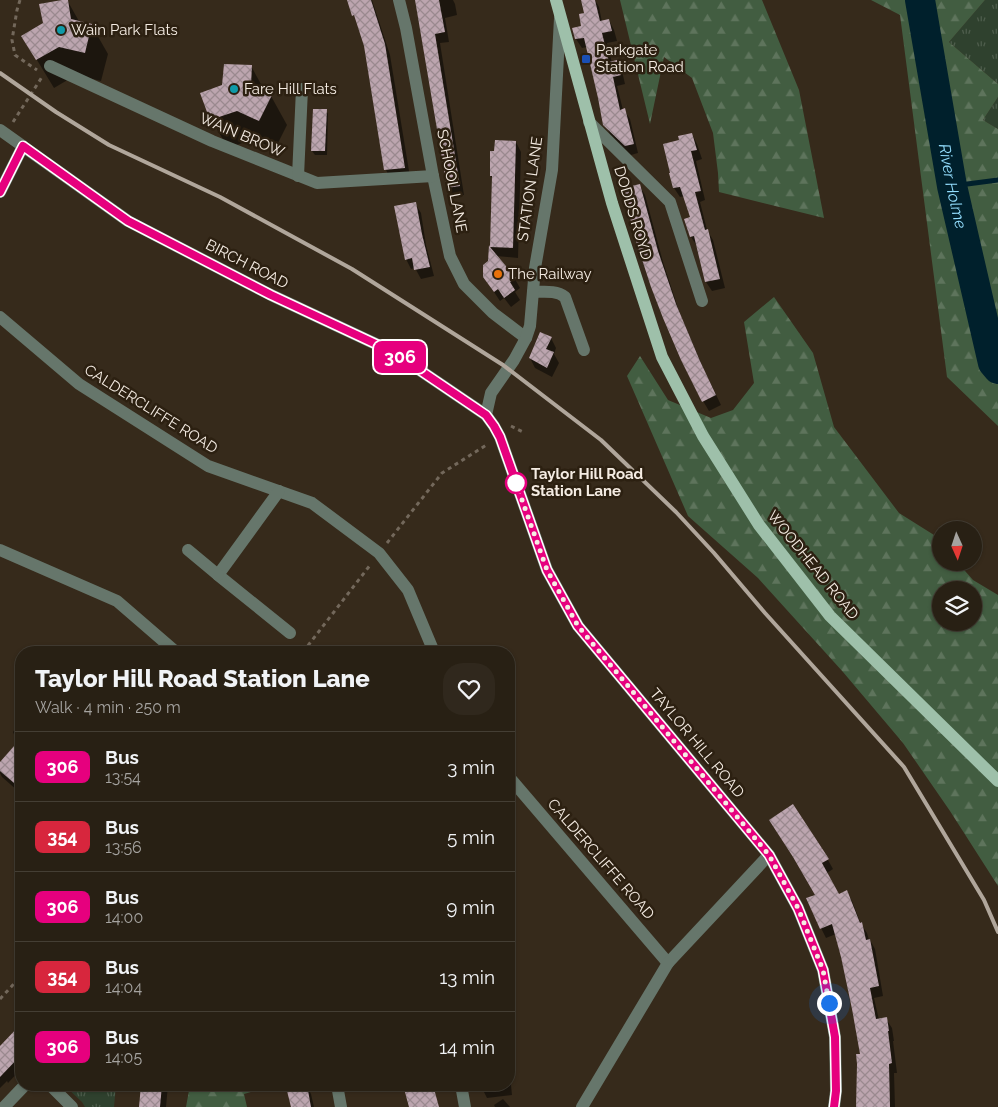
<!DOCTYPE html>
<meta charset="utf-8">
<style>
body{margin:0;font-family:Raleway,sans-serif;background:#30281d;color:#f1f3f6;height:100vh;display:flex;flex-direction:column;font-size:19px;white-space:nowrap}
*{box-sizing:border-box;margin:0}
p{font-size:16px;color:#a5a3a0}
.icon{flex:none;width:28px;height:28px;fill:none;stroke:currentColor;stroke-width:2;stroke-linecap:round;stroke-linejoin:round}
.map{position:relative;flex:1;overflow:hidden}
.details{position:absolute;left:15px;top:646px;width:500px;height:445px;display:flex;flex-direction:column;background:#282014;border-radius:20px;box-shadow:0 1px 4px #0004,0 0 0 1px #443e34}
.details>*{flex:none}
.badge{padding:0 10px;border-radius:8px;font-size:18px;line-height:32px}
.needle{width:32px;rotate:177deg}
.buttons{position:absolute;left:932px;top:521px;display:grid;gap:10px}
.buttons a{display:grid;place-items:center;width:50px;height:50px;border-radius:50%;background:#282014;box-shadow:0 1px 4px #0004,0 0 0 1px #443e34;font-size:25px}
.you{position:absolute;width:25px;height:25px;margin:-12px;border:4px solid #fff;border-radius:50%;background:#1a73e8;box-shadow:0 0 0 8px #1a73e833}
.map>.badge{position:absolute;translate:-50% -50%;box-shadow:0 0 0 2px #fff}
.round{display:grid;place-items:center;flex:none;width:52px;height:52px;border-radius:20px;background:#30281d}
.summary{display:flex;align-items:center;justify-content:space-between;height:85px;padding:0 20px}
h1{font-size:24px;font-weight:800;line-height:38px}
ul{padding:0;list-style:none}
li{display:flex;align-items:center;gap:15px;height:70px;padding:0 20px;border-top:1px solid #443e34}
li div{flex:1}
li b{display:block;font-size:19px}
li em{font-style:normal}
li .badge{min-width:55px;font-weight:700;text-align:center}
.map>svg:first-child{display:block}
.grass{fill:url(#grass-tufts)}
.forest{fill:url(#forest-firs);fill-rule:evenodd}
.shadow{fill:#0007}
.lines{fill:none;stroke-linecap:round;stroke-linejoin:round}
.stream{stroke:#00202c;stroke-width:5}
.river{stroke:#00202c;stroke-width:30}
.building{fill:url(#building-cross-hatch)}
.path{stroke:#73685b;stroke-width:3;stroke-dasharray:4 4;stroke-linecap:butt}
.minor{stroke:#66766b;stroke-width:12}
.major{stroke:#9ec0aa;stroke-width:12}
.rail{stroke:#b0a69b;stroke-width:4}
.line-casing{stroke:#fff;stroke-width:11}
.line{stroke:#e6007e;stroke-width:8}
.walk{stroke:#f5ece3;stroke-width:5;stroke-dasharray:0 9}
.culture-dot{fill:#0f9aa8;stroke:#2c2011;stroke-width:2}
.transit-dot{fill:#1a4fb4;stroke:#2c2011;stroke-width:2}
.food-dot{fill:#e8710a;stroke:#2c2011;stroke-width:2}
.stop-dot{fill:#fff;stroke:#e6007e;stroke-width:2.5}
.labels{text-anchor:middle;stroke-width:5;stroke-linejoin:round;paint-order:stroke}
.poi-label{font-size:15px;fill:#f5ece3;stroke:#2c2011;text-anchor:start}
.street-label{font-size:15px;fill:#f5ece3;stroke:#2c2011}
.stop-label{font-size:15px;font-weight:bold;fill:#f5ece3;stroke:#2c2011;text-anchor:start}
.water-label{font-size:16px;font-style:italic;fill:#92ddfd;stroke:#2c2011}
</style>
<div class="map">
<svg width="998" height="1107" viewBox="0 0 998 1107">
<defs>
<pattern id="grass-tufts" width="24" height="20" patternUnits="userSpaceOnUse" patternTransform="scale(1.25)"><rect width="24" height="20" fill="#2f412e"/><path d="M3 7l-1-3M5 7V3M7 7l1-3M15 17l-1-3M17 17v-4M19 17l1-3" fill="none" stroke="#4e5d4c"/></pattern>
<pattern id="forest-firs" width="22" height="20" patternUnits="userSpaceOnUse" patternTransform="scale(1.25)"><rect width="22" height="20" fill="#425d41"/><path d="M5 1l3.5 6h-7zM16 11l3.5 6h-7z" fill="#5e745c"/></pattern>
<pattern id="building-cross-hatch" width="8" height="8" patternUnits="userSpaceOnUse" patternTransform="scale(1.25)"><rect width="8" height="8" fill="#bca5af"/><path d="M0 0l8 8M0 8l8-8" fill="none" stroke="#9a898f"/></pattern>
</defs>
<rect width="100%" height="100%" fill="#362a1b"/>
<g class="grass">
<path d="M985,0H998V84L949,42Z"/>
<path d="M998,97V129L983,120Z"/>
<path d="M64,1085H116L114,1107H85L82,1102Z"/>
</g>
<g class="forest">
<path d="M620,0H762L799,90L824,218L719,192L718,173L713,133L692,78L664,57L650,124Z"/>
<path d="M871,0H985L949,42L998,84V97L983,120L998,129V426L947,377L900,15Z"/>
<path d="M774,297L813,353L834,427L899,513L934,535L941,544V562L958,563L973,580L998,595V886L950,811L903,743L843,672L758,578L688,516L627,376L640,356L668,400L711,418L733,410L754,383L744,322ZM941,590H974V622H941Z"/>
<path d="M190,1085H272V1086L244,1094L247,1107H186Z"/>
</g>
<g class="shadow">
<path d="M67,0L80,23L92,26L108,54L101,81L76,75L54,88L23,37L44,24Z"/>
<path d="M349,0H372L390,55L410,177L391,180L386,170L366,45Z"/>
<path d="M421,0H453L455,4L457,15L445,18L449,42L440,43L464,195L453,197L448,187Z"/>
<path d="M595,0L599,7L602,22L609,20L614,30L617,41L607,43L612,63L616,62L622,71L625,84L617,86L623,110H624L630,119L638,153L631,155L610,134L605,124L587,47L582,48L576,39L574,29L583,27L586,14Z"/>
<path d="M251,66L267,95L271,96L287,125L275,149L254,139L228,148L211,119L224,86Z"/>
<path d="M326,110L328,114L327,155H315L312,151Z"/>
<path d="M692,134L697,144L702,159L696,161L705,200L700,202L707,230L713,240L725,288L712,291L706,282L697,246L691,237V218L684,196L680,197L674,188L680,141Z"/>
<path d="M516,142L521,152L518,258L496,256L515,279L520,288L515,292L520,300L511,307L504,298L500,301L490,286L484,276L491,250L493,180L491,176Z"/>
<path d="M639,185L645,195L663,262L680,314L705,372L721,405L709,411L703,401L635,235Z"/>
<path d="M415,203L421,213L426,245L434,276L421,279L415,268L411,269L406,259Z"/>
<path d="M551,338L556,348L554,354L559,363L552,377L535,368L530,358Z"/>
<path d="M21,722V744L17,741L13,732Z"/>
<path d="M9,753L21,764V792L18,790V791L2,777L0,773V764Z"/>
<path d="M828,860L833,869L827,873L838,895L847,892L852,901L861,924L867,933L869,940H870L875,949L883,996L874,998L879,1020L886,1019L892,1028L894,1041H893L897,1073H894L895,1107H857L862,1055L853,1008L836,934L826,938L821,928L817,895L800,866Z"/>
<path d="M509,940L511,944L515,968L509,969L511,979L509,999Z"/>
<path d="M21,1026V1069L8,1083L7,1081L0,1088V1048Z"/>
<path d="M509,1065L512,1095L487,1098L482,1088V1085H509Z"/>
<path d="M142,1085H168L166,1107H140Z"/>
<path d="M301,1085H306L311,1094L314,1107H292Z"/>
<path d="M503,1099L510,1107H495L494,1105Z"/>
</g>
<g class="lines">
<path class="stream" d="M952,186L998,180"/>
<path class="river" id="s1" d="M920,0L952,186L993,363L998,369"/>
</g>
<g class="building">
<path d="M62,0H68L71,19L92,24L85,53L59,47L36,60L21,36L43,23L39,4Z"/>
<path d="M347,0H371L385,44L405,168L384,170L364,46L354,15L352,16Z"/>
<path d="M415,0H439L445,32L435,34L460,186L447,188Z"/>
<path d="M581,0H595L600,21L609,19L612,31L602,33L609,62L617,60L621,75L613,77L620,110L625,108L634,144L625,146L603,125L598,98L584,38L575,39L572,28L581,26L579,14L584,13Z"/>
<path d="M224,64L252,65L251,86L272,95L259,121L237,111L210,120L200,93L222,85Z"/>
<path d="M313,109H327L325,151H311Z"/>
<path d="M692,133L697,150L691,151L701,191L695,192L705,230L708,229L720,279L705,282L694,236L690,237L684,219L690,217L680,187L673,188L669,173H670L663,144L679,140L678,136Z"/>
<path d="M495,140L516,141L513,248L490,247L516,278L510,282L515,290L504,298L498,289L494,292L483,277V265L488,261L489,245L490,247L492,176H490V151H494Z"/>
<path d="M640,184L658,251L676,304L700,361L716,395L702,402L681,360L663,318L651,287L634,235L623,188Z"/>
<path d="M416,202L422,234L430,267L414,270L412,258L405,260L394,206Z"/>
<path d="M540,332L552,337L546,349L554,352L547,368L529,358Z"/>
<path d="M21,738V789L0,771V762Z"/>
<path d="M793,804L829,859L822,863L839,894L847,890L860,923L862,922L866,940L870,939L879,986L870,988L876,1019L887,1017L889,1031H888L892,1063L889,1064L890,1107H856L857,1064L856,1054H860L852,1009L841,957L832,924L820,929L806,898L815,895L793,857L769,820Z"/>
<path d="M21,1024V1055L0,1077V1046Z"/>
<path d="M141,1085H162L160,1107H139Z"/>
<path d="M295,1085H307L311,1107H291L286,1087Z"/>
<path d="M403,1085H433L439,1107H409Z"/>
</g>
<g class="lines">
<g class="path">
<path d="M20,0L17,10L12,40L15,55L37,70"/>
<path d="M13,122L42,77"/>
<path d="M511,426L523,432"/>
<path d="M387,543L442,473L488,444"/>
<path d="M303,652L371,564"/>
<path d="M0,999L21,976"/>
</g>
<g class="minor">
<path d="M399,0L406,28L433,176L450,256L464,284L493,313L526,338"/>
<path d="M50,66L212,141L317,183L433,176"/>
<path d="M589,122L670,202L702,301"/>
<path d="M0,130L128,221L271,295L393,352L486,415L494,426L500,437L547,570L578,626L769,855L798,908L823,970L835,1037L836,1091L834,1107"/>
<path d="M298,176L302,89"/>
<path d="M0,192L23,146"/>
<path d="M533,292C544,292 556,290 565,297L584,350"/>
<path d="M0,317L79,384L208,466L312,503L379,553L408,590L434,652"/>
<path d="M486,415L491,393L514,360L526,338L530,326L535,268L552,170L560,18"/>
<path d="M279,491L218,575L290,633"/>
<path d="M0,550L117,601L176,652"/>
<path d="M188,550L218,575"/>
<path d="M509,777L668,963"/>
<path d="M50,1085L72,1107"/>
<path d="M337,1085L341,1107"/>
<path d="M461,1085L465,1107"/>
<path d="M4,1107L25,1085"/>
<path d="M582,1107L668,963L769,855"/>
</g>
<path class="major" d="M556,0L612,203L662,357L703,436L759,525L830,616L998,781"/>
<path class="rail" d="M0,73L56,112L109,145L220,197L352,269L503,365L601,440L676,512L714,553L765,613L904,767L984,900L998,932"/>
</g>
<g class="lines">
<defs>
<path id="line" d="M0,192L23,146L128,221L271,295L393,352L486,415L494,426L500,437L547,570L578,626L769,855L798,908L823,970L835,1037L836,1091L834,1107"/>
</defs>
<use href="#line" class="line-casing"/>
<use href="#line" class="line"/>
<path class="walk" d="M516,483L547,570L578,626L769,855L798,908L823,970L829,1003"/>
</g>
<g class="culture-dot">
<circle cx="61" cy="30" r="5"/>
<circle cx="234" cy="89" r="5"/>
</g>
<rect class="transit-dot" x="581" y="54" width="10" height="10" rx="2.5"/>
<circle class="food-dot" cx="498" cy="274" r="5"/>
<circle class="stop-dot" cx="516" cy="483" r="10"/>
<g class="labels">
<g class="poi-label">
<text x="71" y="35">Wain Park Flats</text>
<text x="596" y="55">Parkgate<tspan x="596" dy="17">Station Road</tspan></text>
<text x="244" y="94">Fare Hill Flats</text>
<text x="508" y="279">The Railway</text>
</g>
<g class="street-label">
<text transform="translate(242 135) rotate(23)" y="5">WAIN BROW</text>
<text transform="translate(452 181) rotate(79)" y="5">SCHOOL LANE</text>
<text transform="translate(530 189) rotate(-82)" y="5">STATION LANE</text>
<text transform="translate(633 213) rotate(73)" y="5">DODDS ROYD</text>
<text transform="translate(247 264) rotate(27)" y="5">BIRCH ROAD</text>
<text transform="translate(151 409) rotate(32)" y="5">CALDERCLIFFE ROAD</text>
<text transform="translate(813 565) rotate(51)" y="5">WOODHEAD ROAD</text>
<text transform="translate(697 743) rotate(50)" y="5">TAYLOR HILL ROAD</text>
<text transform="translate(601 859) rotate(49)" y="5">CALDERCLIFFE ROAD</text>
</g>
<g class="stop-label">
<text x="531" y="479">Taylor Hill Road<tspan x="531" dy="17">Station Lane</tspan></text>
</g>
<g class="water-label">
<text dy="6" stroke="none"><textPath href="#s1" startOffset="189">River Holme</textPath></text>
</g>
</g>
</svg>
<div class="buttons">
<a><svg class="needle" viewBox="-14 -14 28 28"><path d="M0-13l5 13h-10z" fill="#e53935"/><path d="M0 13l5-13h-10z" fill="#a5a3a0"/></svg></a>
<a><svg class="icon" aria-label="layers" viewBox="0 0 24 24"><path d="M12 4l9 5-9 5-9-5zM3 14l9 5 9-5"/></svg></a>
</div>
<div class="you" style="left:829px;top:1003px"></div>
<b class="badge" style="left:400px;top:357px;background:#e6007e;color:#fff">306</b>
<section class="details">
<div class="summary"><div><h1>Taylor Hill Road Station Lane</h1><p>Walk · 4 min · 250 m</p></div><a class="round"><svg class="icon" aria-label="heart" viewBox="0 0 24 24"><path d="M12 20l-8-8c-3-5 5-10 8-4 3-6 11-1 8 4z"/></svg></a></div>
<ul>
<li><span class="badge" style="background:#e6007e;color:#fff">306</span><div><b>Bus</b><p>13:54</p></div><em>3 min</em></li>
<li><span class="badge" style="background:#d7263d;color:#fff">354</span><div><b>Bus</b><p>13:56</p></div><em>5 min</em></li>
<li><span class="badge" style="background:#e6007e;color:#fff">306</span><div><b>Bus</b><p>14:00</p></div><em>9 min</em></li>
<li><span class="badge" style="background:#d7263d;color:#fff">354</span><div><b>Bus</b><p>14:04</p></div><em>13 min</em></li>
<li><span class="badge" style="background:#e6007e;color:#fff">306</span><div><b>Bus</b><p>14:05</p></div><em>14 min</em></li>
</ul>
</section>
</div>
